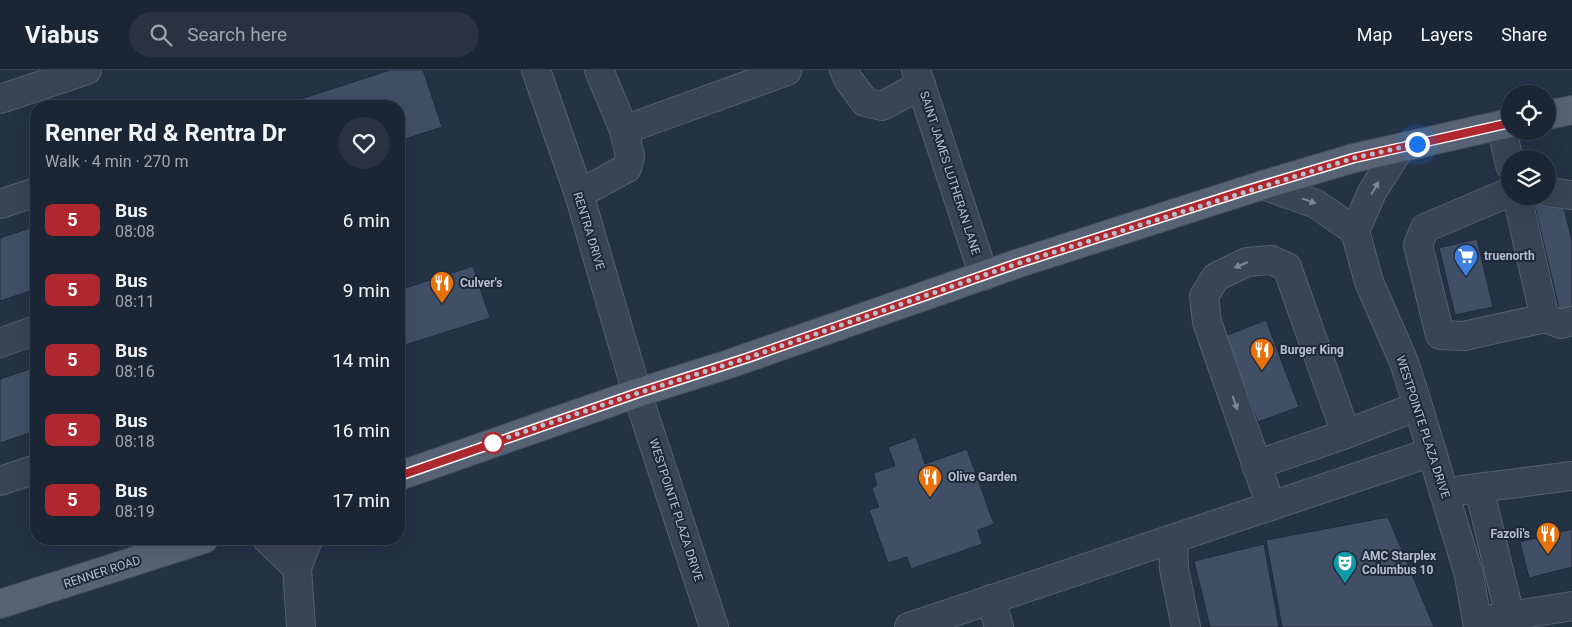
<!DOCTYPE html>
<meta charset="utf-8">
<style>
body{margin:0;font-family:Roboto,sans-serif;background:#283240;color:#f1f3f6;height:100vh;display:flex;flex-direction:column;font-size:19px;white-space:nowrap}
*{box-sizing:border-box;margin:0}
p{font-size:16px;color:#a0a5ac}
.icon{flex:none;width:28px;height:28px;fill:none;stroke:currentColor;stroke-width:2;stroke-linecap:round;stroke-linejoin:round}
.map{position:relative;flex:1;overflow:hidden}
.drawer{position:absolute;left:30px;top:30px;width:375px;height:445px;display:flex;flex-direction:column;background:#1b2634;border-radius:20px;box-shadow:0 5px 20px #0002,0 0 0 1px #39434f}
.drawer>*{flex:none}
.badge{padding:0 10px;border-radius:8px;font-size:18px;line-height:32px}
.fabs{position:absolute;left:1501px;top:15px;display:grid;gap:10px}
.fabs a{display:grid;place-items:center;width:55px;height:55px;border-radius:50%;background:#1b2634;box-shadow:0 5px 20px #0002,0 0 0 1px #39434f;font-size:25px}
.you{position:absolute;width:25px;height:25px;margin:-12px;border:4px solid #fff;border-radius:50%;background:#1a73e8;box-shadow:0 0 0 8px #1a73e833}
.map>.badge{position:absolute;translate:-50% -50%;box-shadow:0 0 0 2px #fff}
.round{display:grid;place-items:center;flex:none;width:52px;height:52px;border-radius:26px;background:#283240}
.summary{display:flex;align-items:center;justify-content:space-between;height:85px;padding:0 15px}
h1{font-size:24px;font-weight:700;line-height:38px}
ul{padding:0;list-style:none}
li{display:flex;align-items:center;gap:15px;height:70px;padding:0 15px}
li div{flex:1}
li b{display:block;font-size:19px}
li em{font-style:normal}
li .badge{min-width:55px;font-weight:700;text-align:center}
header{display:flex;align-items:center;gap:30px;box-sizing:border-box;height:70px;padding:0 25px;background:#1b2634;border-bottom:1px solid #39434f}
header strong{font-size:24px}
nav{display:flex;gap:28px;margin-inline-start:auto;font-size:18px}
.search{width:350px;height:45px;background:#283240;display:flex;align-items:center;gap:12px;box-sizing:border-box;padding:0 18px;border-radius:28px;color:#a0a5ac;font-size:19px}
.map>svg:first-child{display:block}
.building{fill:#414f66;stroke:#1f2b3c}
.lines{fill:none;stroke-linecap:round;stroke-linejoin:round}
.minor-casing{stroke:#555f6f;stroke-width:30}
.major-casing{stroke:#434d5e;stroke-width:30}
.minor{stroke:#394455;stroke-width:28}
.major{stroke:#576375;stroke-width:28}
.oneway{fill:#7e8898}
.line-casing{stroke:#fff;stroke-width:11}
.line{stroke:#af272f;stroke-width:8}
.walk{stroke:#b7bfce;stroke-width:5;stroke-dasharray:0 9}
.stop-dot{fill:#fff;stroke:#af272f;stroke-width:2.5}
.labels{text-anchor:middle;stroke-width:4;stroke-linejoin:round;paint-order:stroke}
.street-label{font-size:12px;fill:#b7bfce;stroke:#1d293a}
.poi-label{font-size:12px;font-weight:bold;fill:#b7bfce;stroke:#1d293a;text-anchor:start}
</style>
<header>
<strong>Viabus</strong>
<div class="search"><svg class="icon" aria-label="search" viewBox="0 0 24 24"><circle cx="10" cy="10" r="6"/><path d="M15 15l6 6"/></svg>Search here</div>
<nav><a>Map</a><a>Layers</a><a>Share</a></nav>
</header>
<div class="map">
<svg width="1572" height="557" viewBox="0 0 1572 557">
<rect width="100%" height="100%" fill="#243246"/>
<g class="building">
<path d="M390,0H423L442,57L399,71V36H279Z"/>
<path d="M1561,126L1572,171V243L1561,246L1534,133Z"/>
<path d="M36,156V219L0,231V168Z"/>
<path d="M1477,169L1493,237L1455,245L1439,178Z"/>
<path d="M473,196L490,248L399,277V220Z"/>
<path d="M1266,250L1299,337L1258,352L1225,266Z"/>
<path d="M36,297V361L0,373V309Z"/>
<path d="M916,367L925,394L967,379L994,454L978,460L982,474L911,499L907,487L888,493L869,440L879,437L872,419L877,415L873,403L895,396L888,377Z"/>
<path d="M1388,447L1434,557H1282L1266,470Z"/>
<path d="M1572,459V497L1529,508L1520,472Z"/>
<path d="M1264,474L1279,557H1210L1194,491Z"/>
</g>
<g class="lines">
<defs>
<g id="minor">
<path d="M536,0L579,124L637,323L714,557"/>
<path d="M844,0L848,9L865,32L882,36L921,15"/>
<path d="M916,0L984,206"/>
<path d="M0,29L87,0"/>
<path d="M1501,55L1510,95"/>
<path d="M624,60L787,1"/>
<path d="M1263,115L1316,134L1355,161"/>
<path d="M1510,122L1425,158L1418,175L1440,265L1464,266L1545,248L1517,126"/>
<path d="M1548,122L1572,125"/>
<path d="M579,124L627,98L630,86L624,60L599,0"/>
<path d="M0,134L36,122"/>
<path d="M1355,161L1369,212L1404,292L1418,336L1469,505L1478,557"/>
<path d="M1355,161L1372,122L1400,78"/>
<path d="M1545,248L1561,254L1572,251"/>
<path d="M0,273L36,260"/>
<path d="M1256,395L1346,364"/>
<path d="M0,411L36,399"/>
<path d="M1479,418L1510,546"/>
<path d="M1462,420L1572,406"/>
<path d="M1271,436L1207,252L1204,226L1216,207L1247,192L1271,190L1287,197L1346,364L1418,336"/>
<path d="M267,469L297,498"/>
<path d="M1173,469L1174,499L1186,557"/>
<path d="M991,529L999,557"/>
<path d="M1492,549L1572,536"/>
<path d="M301,557L297,498L308,469"/>
<path d="M909,557L1432,382"/>
</g>
<g id="major">
<path d="M1548,45L1572,40"/>
<path d="M399,406L637,323L729,294L1019,193L1263,115L1354,88L1510,53"/>
<path d="M0,534L204,469"/>
</g>
</defs>
<use href="#minor" class="minor-casing"/>
<use href="#major" class="major-casing"/>
<use href="#minor" class="minor"/>
<use href="#major" class="major"/>
</g>
<defs><path id="oneway-solid" d="M-6-.8H1V-3.2L6.5 0L1 3.2V.8H-6Z" transform="scale(1.25)"/></defs>
<g class="oneway">
<use href="#oneway-solid" transform="translate(1375 118) rotate(-60)"/>
<use href="#oneway-solid" transform="translate(1309 131) rotate(20)"/>
<use href="#oneway-solid" transform="translate(1241 195) rotate(158)"/>
<use href="#oneway-solid" transform="translate(1235 333) rotate(71)"/>
</g>
<g class="lines">
<defs>
<path id="line" d="M399,406L638,323L747,288L1019,193L1244,121L1354,88L1510,53"/>
</defs>
<use href="#line" class="line-casing"/>
<use href="#line" class="line"/>
<path class="walk" d="M493,373L488,374L638,323L747,288L1019,193L1354,88L1417,74"/>
</g>
<defs>
<symbol id="supermarket-pin" viewBox="-11 -11 22 30"><path d="M0 17L-7.5 6A9.5 9.5 0 1 1 7.5 6Z" fill="#3f7fe0" stroke="#1d293a"/><path d="M-6-5.5h2.5l.6 2H6L4.5 2H-2.5L-4.4-4H-6ZM-1.5 3.2a1.3 1.3 0 1 0 .1 0ZM3 3.2a1.3 1.3 0 1 0 .1 0Z" fill="#fff"/></symbol>
<symbol id="restaurant-pin" viewBox="-11 -11 22 30"><path d="M0 17L-7.5 6A9.5 9.5 0 1 1 7.5 6Z" fill="#e8710a" stroke="#1d293a"/><path d="M-5-6h1v4h1v-4h1v4h1v-4h1v5L-1.5 .5V6h-2V.5L-5-1ZM5-6V6H3V1.5H1.5Q1.5-4 5-6Z" fill="#fff"/></symbol>
<symbol id="theatre-pin" viewBox="-11 -11 22 30"><path d="M0 17L-7.5 6A9.5 9.5 0 1 1 7.5 6Z" fill="#0f9aa8" stroke="#1d293a"/><path d="M-5-5.5Q0-4 5-5.5V0Q5 5 0 6Q-5 5-5 0ZM-3.3-2.5H-1v1.5H-3.3ZM1-2.5H3.3v1.5H1ZM-2.8 1Q0 5.5 2.8 1Z" fill="#fff"/></symbol>
</defs>
<g fill-rule="evenodd">
<use href="#supermarket-pin" x="1452" y="172" width="28" height="38"/>
<use href="#restaurant-pin" x="428" y="199" width="28" height="38"/>
<use href="#restaurant-pin" x="1248" y="266" width="28" height="38"/>
<use href="#restaurant-pin" x="916" y="393" width="28" height="38"/>
<use href="#restaurant-pin" x="1534" y="450" width="28" height="38"/>
<use href="#theatre-pin" x="1331" y="479" width="28" height="38"/>
</g>
<circle class="stop-dot" cx="493" cy="373" r="10"/>
<g class="labels">
<g class="street-label">
<text transform="translate(950 103) rotate(72)" y="4">SAINT JAMES LUTHERAN LANE</text>
<text transform="translate(589 161) rotate(73)" y="4">RENTRA DRIVE</text>
<text transform="translate(1423 357) rotate(72)" y="4">WESTPOINTE PLAZA DRIVE</text>
<text transform="translate(676 440) rotate(72)" y="4">WESTPOINTE PLAZA DRIVE</text>
<text transform="translate(102 502) rotate(-18)" y="4">RENNER ROAD</text>
</g>
<g class="poi-label">
<text x="1484" y="190">truenorth</text>
<text x="460" y="217">Culver's</text>
<text x="1280" y="284">Burger King</text>
<text x="948" y="411">Olive Garden</text>
<text x="1530" y="468" text-anchor="end">Fazoli's</text>
<text x="1362" y="490">AMC Starplex<tspan x="1362" dy="14">Columbus 10</tspan></text>
</g>
</g>
</svg>
<div class="fabs">
<a><svg class="icon" aria-label="locate" viewBox="0 0 24 24"><circle cx="12" cy="12" r="6"/><path d="M12 2v4M12 18v4M2 12h4M18 12h4"/></svg></a>
<a><svg class="icon" aria-label="layers" viewBox="0 0 24 24"><path d="M12 4l9 5-9 5-9-5zM3 14l9 5 9-5"/></svg></a>
</div>
<div class="you" style="left:1417px;top:74px"></div>
<section class="drawer">
<div class="summary"><div><h1>Renner Rd &amp; Rentra Dr</h1><p>Walk · 4 min · 270 m</p></div><a class="round"><svg class="icon" aria-label="heart" viewBox="0 0 24 24"><path d="M12 20l-8-8c-3-5 5-10 8-4 3-6 11-1 8 4z"/></svg></a></div>
<ul>
<li><span class="badge" style="background:#af272f;color:#fff">5</span><div><b>Bus</b><p>08:08</p></div><em>6 min</em></li>
<li><span class="badge" style="background:#af272f;color:#fff">5</span><div><b>Bus</b><p>08:11</p></div><em>9 min</em></li>
<li><span class="badge" style="background:#af272f;color:#fff">5</span><div><b>Bus</b><p>08:16</p></div><em>14 min</em></li>
<li><span class="badge" style="background:#af272f;color:#fff">5</span><div><b>Bus</b><p>08:18</p></div><em>16 min</em></li>
<li><span class="badge" style="background:#af272f;color:#fff">5</span><div><b>Bus</b><p>08:19</p></div><em>17 min</em></li>
</ul>
</section>
</div>
